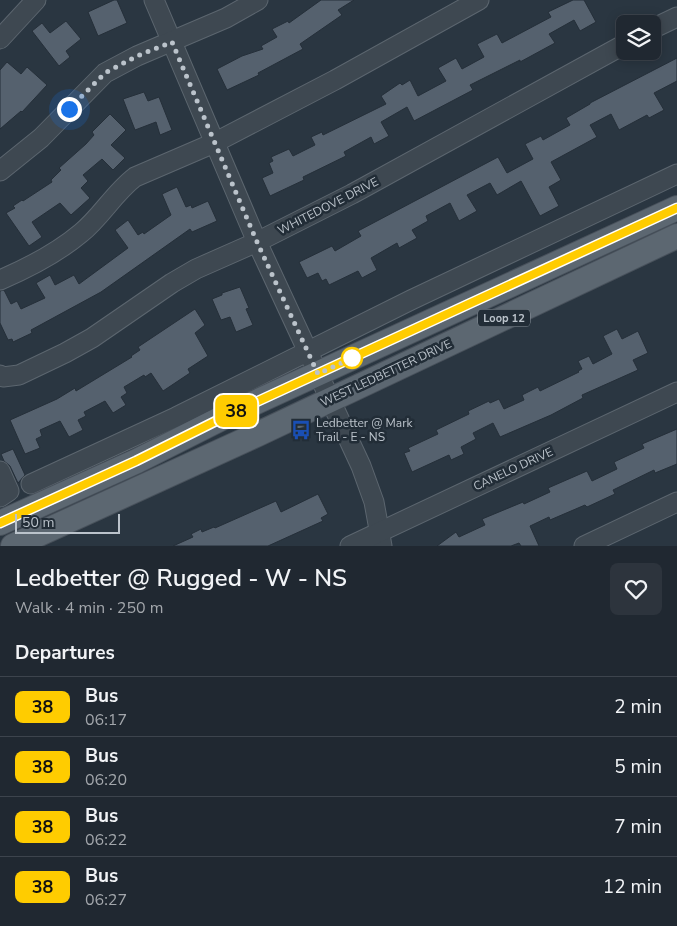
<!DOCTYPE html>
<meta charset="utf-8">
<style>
body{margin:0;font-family:"Nunito Sans",sans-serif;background:#2d343d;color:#f1f3f6;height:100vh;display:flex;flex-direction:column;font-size:19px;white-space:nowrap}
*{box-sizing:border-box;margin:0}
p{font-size:16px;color:#a2a6ab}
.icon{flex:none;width:28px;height:28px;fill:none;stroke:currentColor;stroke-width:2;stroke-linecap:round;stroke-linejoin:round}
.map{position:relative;height:546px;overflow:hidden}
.panel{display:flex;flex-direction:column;background:#202831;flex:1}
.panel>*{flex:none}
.badge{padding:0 10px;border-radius:8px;font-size:18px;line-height:32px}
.fabs{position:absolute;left:616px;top:15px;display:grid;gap:10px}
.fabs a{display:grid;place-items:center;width:45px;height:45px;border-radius:8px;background:#202831;box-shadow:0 2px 12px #0003,0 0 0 1px #3d444d;font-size:25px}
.scale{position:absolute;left:15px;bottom:12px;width:105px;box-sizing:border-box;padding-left:5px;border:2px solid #bbc3cb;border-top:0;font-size:14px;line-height:18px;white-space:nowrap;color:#bbc3cb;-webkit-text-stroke:4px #222d37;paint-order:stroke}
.you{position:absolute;width:25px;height:25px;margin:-12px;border:4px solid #fff;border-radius:50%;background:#1a73e8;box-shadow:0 0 0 8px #1a73e833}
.map>.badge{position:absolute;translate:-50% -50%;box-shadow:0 0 0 2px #fff}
h2{padding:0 15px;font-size:19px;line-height:45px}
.round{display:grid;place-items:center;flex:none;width:52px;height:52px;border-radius:8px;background:#2d343d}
.head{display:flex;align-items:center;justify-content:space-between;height:85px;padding:0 15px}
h1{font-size:24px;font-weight:600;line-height:38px}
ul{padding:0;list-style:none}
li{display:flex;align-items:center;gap:15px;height:60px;padding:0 15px;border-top:1px solid #3d444d}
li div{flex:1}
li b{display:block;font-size:19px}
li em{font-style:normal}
li .badge{min-width:55px;font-weight:700;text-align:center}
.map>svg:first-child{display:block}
.building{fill:#55616e;stroke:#252f39}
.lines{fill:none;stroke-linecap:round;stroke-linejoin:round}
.minor-casing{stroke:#5c666f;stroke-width:21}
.major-casing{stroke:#48515b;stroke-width:26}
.minor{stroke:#3e4851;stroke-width:19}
.major{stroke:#5c6771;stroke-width:24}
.line-casing{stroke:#fff;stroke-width:11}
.line{stroke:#fc0;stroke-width:8}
.walk{stroke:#bbc3cb;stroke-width:5;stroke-dasharray:0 9}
.stop-dot{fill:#fff;stroke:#fc0;stroke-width:2.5}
.labels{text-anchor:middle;stroke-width:5;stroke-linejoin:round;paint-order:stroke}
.shield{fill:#222d37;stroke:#8d969f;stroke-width:1}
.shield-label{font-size:11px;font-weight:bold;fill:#bbc3cb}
.street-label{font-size:12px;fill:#bbc3cb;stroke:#222d37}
.poi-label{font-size:12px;fill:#bbc3cb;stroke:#222d37;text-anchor:start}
</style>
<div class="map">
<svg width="677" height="546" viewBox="0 0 677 546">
<rect width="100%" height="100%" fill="#2a3641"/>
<g class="building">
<path d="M114,0H117L127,23L98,36L88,12Z"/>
<path d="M321,0H354L338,10L342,15L300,44L303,49L258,73L259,75L227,90L217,69L242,56L263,49L261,46L277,37L272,29L288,21L289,23Z"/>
<path d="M573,0H584L596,22L580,31L574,20L549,34L555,43L520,62V60L470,85L473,90L414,121L407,107L381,122L389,136L374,144L371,137L344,152L346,156L303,177L304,180L270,196L262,178L273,173L269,163L273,161L271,157L289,149L293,156L315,145L311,137L322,132L323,135L386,104L381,96L400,83L402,85L410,80L418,96L446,81L438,68L456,58L462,69L484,57L477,44L497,34L502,43L551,17L548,12Z"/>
<path d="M66,21L81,39L66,51L70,57L59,66L32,31L42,23L50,33Z"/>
<path d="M677,58V81L654,93L664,110L649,118L647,115L619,130L611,114L590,125L597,137L551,162L561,180L549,187L559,206L540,216L521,181L497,195L490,183L467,195L477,211L459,221L450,203L426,216L428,221L412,230L417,238L399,248L397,243L371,258L377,270L362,278L358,271L329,285L326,279L322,281L318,273L307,278L299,262L332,246L335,251L361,236L358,231L498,157L507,173L533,159L525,144L541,136L543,140L570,125L566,118L590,104V103Z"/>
<path d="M7,62L21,74L27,67L47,85L22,112L21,111L0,129V70Z"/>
<path d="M144,92L148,101L159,97L172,130L160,135L156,122L135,130L123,99Z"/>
<path d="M110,114L126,130L111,145L125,158L113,170L102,159L83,175L88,181L81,188L90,198L71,215L60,203L32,222L42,237L29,246L6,213L15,208L13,206L22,200L23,201L52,182L51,180L61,170L59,168L86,144L94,135L92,132Z"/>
<path d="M177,187L186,207L191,205L192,208L208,201L217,221L192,232L190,229L101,292L31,330L32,333L13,342L12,339L8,340L0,323V291L4,290L11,304L17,301L21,309L45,298L36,283L50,275L55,285L74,275L79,284L128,248L115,230L128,220L138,235L143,232L144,234L171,215L162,194Z"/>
<path d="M240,287L249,308L246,309L253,325L236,332L230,317L221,320L212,299L222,295V293Z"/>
<path d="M195,309L205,325L195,333L208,356L188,369L190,373L163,391L151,373L145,377L144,375L124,387L127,393L121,397L126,405L113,413L105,401L84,412L86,416L78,420L83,430L69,437L60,421L40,430L42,436L36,439L40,448L25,454L10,420L57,399L75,388L76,391L132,357L131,356L140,350L138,347Z"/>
<path d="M617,329L622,339L638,331L648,353L633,360L638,370L582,395L583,398L551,415L500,437L493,423L473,433L476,439L461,447L464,454L451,460L449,455L412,472L404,453L410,451L408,448L438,434L436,430L469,414L468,411L489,401L490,403L499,399L504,409L524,400L522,395L538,387L540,391L579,372L578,371L582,369L578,361L589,356L593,364L612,354L603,336Z"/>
<path d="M677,429V464L655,473L654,470L613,490L615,494L587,507L585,505L550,520L549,517L530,526L539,546H521L519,543L511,546H437L456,532L459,537L485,525L482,519L523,502L524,504L550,492L548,488L587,471L592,481L617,469L614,462L644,448L642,444Z"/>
<path d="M13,449L25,475L18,483L10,466L4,461L1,454Z"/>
<path d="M318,494L328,514L321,518L323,521L268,546H173L193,537L191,534L201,529L202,532L214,527L215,528L276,501L281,512Z"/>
</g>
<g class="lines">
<defs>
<g id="minor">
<path d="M154,0L257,242L361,466L374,502L382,546"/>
<path d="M652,29L677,17"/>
<path d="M0,39L36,0"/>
<path d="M0,171L41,138L105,73L137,56L226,18L258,0"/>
<path d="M0,280C28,268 57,253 81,233C101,217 114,193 135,177L214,143L335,80L479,0"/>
<path d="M0,375L3,377L19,375L65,353L92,338L172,283L196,269L257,242L352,194L625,44"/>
<path d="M0,471L9,491L0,497"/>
<path d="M31,484L176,417L411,300L677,174"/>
<path d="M350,546L677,392"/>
<path d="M584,546L677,502"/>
</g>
<g id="major">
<path d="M0,523L137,461L228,415L677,208"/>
<path d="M13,546L256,435L677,236"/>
</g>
</defs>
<use href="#minor" class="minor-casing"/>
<use href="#major" class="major-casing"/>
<use href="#minor" class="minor"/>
<use href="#major" class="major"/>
</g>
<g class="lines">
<defs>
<path id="line" d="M0,523L136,461L228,415L677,208"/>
</defs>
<use href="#line" class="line-casing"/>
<use href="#line" class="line"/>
<path class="walk" d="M69,109L105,73L137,56L172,42L257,242L318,374L352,358"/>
</g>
<defs>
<symbol id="bus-bare" viewBox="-9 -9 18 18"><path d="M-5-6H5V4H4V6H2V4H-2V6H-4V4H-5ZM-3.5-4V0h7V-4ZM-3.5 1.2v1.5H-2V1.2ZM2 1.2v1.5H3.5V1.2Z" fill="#1a4fb4" stroke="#222d37" stroke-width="2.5" paint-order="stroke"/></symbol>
</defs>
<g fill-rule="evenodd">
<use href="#bus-bare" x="287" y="416" width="28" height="28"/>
</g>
<circle class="stop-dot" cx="352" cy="358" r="10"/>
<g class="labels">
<rect class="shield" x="478" y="309.5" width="52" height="17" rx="4"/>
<g class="shield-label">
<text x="504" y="322">Loop 12</text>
</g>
<g class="street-label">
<text transform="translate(328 206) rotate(-27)" y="4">WHITEDOVE DRIVE</text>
<text transform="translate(386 373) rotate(-25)" y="4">WEST LEDBETTER DRIVE</text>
<text transform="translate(513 469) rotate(-25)" y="4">CANELO DRIVE</text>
</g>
<g class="poi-label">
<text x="316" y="427">Ledbetter @ Mark<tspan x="316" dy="14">Trail - E - NS</tspan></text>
</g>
</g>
</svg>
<div class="fabs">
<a><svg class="icon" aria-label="layers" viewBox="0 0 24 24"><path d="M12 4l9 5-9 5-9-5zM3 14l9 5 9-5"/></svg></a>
</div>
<div class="scale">50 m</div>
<div class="you" style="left:69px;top:109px"></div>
<b class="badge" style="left:236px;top:411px;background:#fc0;color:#111">38</b>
</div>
<section class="panel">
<div class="head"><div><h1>Ledbetter @ Rugged - W - NS</h1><p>Walk · 4 min · 250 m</p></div><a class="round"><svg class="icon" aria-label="heart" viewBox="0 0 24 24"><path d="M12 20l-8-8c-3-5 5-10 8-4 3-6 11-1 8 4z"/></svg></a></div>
<h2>Departures</h2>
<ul>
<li><span class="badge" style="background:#fc0;color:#111">38</span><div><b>Bus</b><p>06:17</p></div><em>2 min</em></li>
<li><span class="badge" style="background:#fc0;color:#111">38</span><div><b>Bus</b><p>06:20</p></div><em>5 min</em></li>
<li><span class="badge" style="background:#fc0;color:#111">38</span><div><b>Bus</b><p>06:22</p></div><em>7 min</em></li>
<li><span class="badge" style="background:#fc0;color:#111">38</span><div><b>Bus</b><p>06:27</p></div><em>12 min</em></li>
</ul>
</section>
